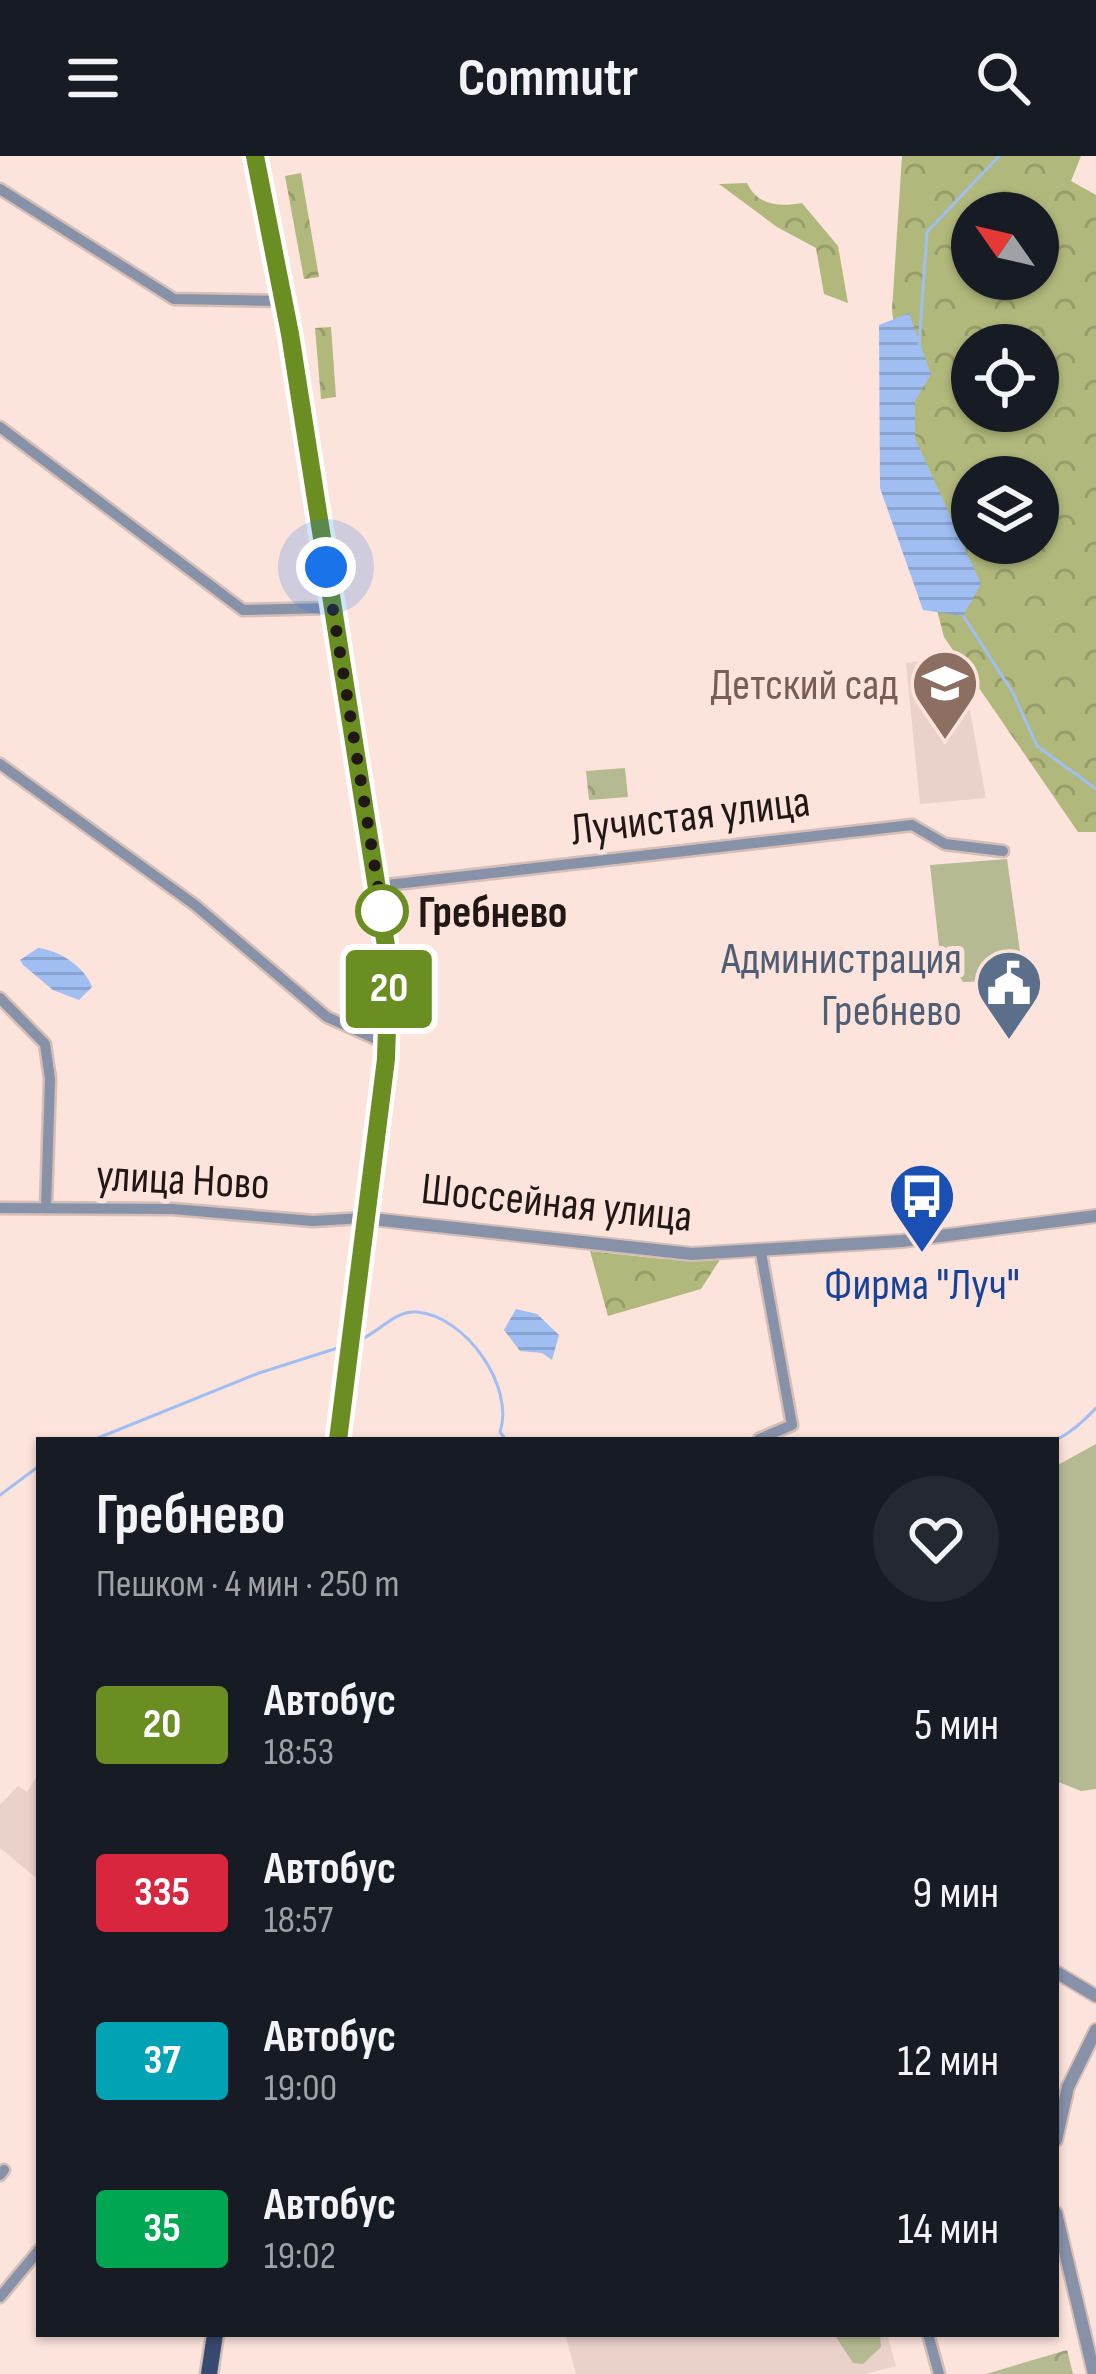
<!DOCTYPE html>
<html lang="ru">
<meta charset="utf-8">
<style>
body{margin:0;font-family:"Sofia Sans Condensed",sans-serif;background:#242831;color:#f1f3f6;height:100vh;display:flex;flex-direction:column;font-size:45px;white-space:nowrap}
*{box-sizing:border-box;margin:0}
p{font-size:39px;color:#9ea1a6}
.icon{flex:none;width:66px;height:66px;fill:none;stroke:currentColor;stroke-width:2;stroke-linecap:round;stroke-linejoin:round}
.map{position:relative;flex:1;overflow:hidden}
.drawer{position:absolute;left:36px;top:1281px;width:1023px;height:900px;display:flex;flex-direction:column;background:#171b24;border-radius:0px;box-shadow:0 3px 9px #0004}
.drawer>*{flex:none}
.badge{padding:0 24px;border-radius:9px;font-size:42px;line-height:78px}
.needle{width:78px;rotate:304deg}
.buttons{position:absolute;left:951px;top:36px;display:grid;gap:24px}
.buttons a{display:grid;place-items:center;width:108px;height:108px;border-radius:50%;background:#171b24;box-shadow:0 3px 9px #0004;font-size:60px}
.you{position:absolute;width:60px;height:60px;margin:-30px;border:9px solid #fff;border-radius:50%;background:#1a73e8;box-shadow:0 0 0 18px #1a73e833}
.map>.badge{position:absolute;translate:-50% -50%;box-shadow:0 0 0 6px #fff}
.round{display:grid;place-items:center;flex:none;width:126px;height:126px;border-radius:63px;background:#242831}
.overview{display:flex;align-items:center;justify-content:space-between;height:204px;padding:0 60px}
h1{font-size:57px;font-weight:700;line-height:90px}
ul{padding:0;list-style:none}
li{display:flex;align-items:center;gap:36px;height:168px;padding:0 60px}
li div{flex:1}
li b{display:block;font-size:45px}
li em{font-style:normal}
li .badge{min-width:132px;font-weight:700;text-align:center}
header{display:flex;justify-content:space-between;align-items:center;height:156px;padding:0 60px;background:#171b24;font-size:54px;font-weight:700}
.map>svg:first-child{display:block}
.education{fill:#ead1c9}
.green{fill:#b5ba93}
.forest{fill:url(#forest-crowns);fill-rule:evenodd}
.park{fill:url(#park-crowns)}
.water{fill:url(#water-rules)}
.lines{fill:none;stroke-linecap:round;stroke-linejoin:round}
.stream{stroke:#a0bef2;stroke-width:3}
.minor-casing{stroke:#d5beb7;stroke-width:15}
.tertiary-casing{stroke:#d5beb7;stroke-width:16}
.primary-casing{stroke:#d5beb7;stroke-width:21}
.minor{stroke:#8791a8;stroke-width:10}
.tertiary{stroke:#8791a8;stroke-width:12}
.primary{stroke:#384970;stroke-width:16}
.line-casing{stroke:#fff;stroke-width:27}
.line{stroke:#6b8e23;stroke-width:18}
.walk{stroke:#211815;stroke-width:12;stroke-dasharray:0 21.6}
.stop-dot{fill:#fff;stroke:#6b8e23;stroke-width:6}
.labels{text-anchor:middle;stroke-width:10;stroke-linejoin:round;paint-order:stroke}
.education-label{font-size:45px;fill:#785e54;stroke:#fce3db;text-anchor:end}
.street-label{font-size:45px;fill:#211815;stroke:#fce3db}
.stop-label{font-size:45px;font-weight:bold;fill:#211815;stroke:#fce3db;text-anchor:start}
.service-label{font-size:45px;fill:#4e5e75;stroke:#fce3db;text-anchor:end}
.transit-label{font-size:45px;fill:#164399;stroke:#fce3db}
</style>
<header><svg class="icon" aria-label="menu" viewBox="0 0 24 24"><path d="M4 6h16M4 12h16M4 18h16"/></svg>Commutr<svg class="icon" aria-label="search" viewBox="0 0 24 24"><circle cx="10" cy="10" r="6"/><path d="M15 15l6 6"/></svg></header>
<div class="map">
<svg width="1096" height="2218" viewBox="0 0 1096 2218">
<defs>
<pattern id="forest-crowns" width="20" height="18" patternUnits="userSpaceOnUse" patternTransform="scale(3)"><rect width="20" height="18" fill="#b1b87b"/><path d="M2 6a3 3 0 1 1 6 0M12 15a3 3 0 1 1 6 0" fill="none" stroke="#989d69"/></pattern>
<pattern id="park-crowns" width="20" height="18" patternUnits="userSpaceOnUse" patternTransform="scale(3)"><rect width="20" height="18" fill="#b5ba93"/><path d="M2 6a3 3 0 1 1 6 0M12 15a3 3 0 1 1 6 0" fill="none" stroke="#9b9f7e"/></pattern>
<pattern id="water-rules" width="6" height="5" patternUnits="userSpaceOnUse" patternTransform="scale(3)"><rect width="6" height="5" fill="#a0bef2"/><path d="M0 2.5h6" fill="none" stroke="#8aa3cf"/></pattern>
</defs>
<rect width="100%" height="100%" fill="#fce3db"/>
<g class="education">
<path d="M941,502L969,550L986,642L920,648L906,507Z"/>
<path d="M39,1617V1724L0,1692V1649L18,1630L27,1636Z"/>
<path d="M565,2178H887L896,2210L865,2218H576Z"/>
</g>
<g class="green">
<path d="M1007,703L1024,824L963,826L939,790L930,709Z"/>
<path d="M1096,1288V1633L1081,1635L1056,1625V1310Z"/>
<path d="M834,2178H880L881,2191L863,2208L853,2207Z"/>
</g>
<g class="forest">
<path d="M902,0H1081L1071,25L1096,39V676H1078L944,481L920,388L892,154ZM972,57H1038V123H972ZM972,189H1038V255H972ZM972,321H1038V387H972Z"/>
<path d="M301,17L319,121L304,123L285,20Z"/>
<path d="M747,27C758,50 779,51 802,47L838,90L848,147L824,138L816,92L777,71L719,28Z"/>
<path d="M331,171L336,241L321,243L315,172Z"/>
<path d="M590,1095L663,1103L721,1102L701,1133L608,1160Z"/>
</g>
<g class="park">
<path d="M625,612L628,641L589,644L586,615Z"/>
<path d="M1067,2194L1073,2218H986Z"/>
</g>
<g class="water">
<path d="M909,157L931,218L915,245V282L981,428L963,460L923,454L880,332L879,169Z"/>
<path d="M38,792C59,794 85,811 92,831L79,844L53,834L23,809L20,804Z"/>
<path d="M516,1153L537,1158L559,1179L552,1204L542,1197L520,1195L504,1174Z"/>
</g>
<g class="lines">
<g class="stream">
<path d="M919,191L927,76L999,0"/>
<path d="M964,461L1013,537L1037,590L1096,633"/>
<path d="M358,1185C379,1177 394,1154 417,1156C466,1160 515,1231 500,1276L506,1284"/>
<path d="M93,1284L259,1217L344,1190"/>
<path d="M1056,1284C1072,1276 1084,1265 1096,1252"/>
<path d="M0,1339L39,1310"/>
</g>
<defs>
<g id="minor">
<path d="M0,33L174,143L284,145"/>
<path d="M0,271L243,454L332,452"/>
<path d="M0,608L195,749L327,861L387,888"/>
<path d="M378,730L912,669L945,688L1003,695"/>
<path d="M0,842L45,888L50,923L46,1052"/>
<path d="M0,1052L173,1053L313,1065L363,1062"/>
<path d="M759,1283L792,1269L761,1097"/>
<path d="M0,2019L4,2014"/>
<path d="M0,2141L39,2094"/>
<path d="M928,2178L939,2218"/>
</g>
<g id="tertiary">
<path d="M363,1062L692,1098L902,1085L1096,1060"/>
<path d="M1056,1816L1096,1840"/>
<path d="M1056,1984L1068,1931L1096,1874"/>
<path d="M1056,2057L1094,2218"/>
</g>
<g id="primary">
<path d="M255,0L301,244L389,809L386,903L338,1284"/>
<path d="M209,2218L215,2178"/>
</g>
</defs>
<use href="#minor" class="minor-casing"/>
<use href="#tertiary" class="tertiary-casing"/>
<use href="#primary" class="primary-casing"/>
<use href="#minor" class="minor"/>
<use href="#tertiary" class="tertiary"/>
<use href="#primary" class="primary"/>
</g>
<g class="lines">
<defs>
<path id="line" d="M255,0L290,178L389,809L386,903L338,1284"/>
</defs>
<use href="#line" class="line-casing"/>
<use href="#line" class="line"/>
<path class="walk" d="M326,411L382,755"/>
</g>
<defs>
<symbol id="school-pin" viewBox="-11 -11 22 30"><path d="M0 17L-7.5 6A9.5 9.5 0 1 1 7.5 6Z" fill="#8d6e63" stroke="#fce3db"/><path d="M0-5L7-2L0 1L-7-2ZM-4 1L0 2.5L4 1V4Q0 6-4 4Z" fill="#fff"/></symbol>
<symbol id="civic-pin" viewBox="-11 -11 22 30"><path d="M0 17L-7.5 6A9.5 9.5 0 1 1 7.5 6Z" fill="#5c6f8a" stroke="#fce3db"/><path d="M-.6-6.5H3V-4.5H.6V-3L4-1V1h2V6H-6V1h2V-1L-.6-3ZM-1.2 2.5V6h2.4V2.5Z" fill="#fff"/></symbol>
<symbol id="bus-pin" viewBox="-11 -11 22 30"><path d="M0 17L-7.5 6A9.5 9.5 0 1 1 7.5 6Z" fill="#1a4fb4" stroke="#fce3db"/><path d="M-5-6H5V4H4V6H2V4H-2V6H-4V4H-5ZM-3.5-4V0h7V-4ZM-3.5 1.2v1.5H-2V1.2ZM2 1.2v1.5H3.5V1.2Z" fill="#fff"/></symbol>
</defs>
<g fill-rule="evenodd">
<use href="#school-pin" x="907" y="489" width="76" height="104"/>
<use href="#civic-pin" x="971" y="789" width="76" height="104"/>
<use href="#bus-pin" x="884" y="1002" width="76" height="104"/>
</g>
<circle class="stop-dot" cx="382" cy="755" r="24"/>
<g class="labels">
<g class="education-label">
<text x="898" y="543">Детский сад</text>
</g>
<g class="street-label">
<text transform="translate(690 658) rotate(-7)" y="16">Лучистая улица</text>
<text transform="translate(183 1022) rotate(3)" y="16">улица Ново</text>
<text transform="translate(557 1045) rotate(6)" y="16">Шоссейная улица</text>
</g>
<g class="stop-label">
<text x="418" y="771">Гребнево</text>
</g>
<g class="service-label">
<text x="962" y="817">Администрация<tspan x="962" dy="52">Гребнево</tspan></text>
</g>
<g class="transit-label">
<text x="922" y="1143">Фирма "Луч"</text>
</g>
</g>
</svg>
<div class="buttons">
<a><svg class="needle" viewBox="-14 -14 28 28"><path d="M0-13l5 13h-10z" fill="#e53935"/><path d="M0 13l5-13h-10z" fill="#9ea1a6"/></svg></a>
<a><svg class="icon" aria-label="locate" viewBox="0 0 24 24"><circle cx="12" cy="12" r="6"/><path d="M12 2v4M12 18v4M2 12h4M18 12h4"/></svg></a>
<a><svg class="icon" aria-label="layers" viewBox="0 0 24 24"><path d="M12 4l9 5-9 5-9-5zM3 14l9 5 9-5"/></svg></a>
</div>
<div class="you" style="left:326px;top:411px"></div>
<b class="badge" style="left:389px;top:833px;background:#6b8e23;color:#fff">20</b>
<section class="drawer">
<div class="overview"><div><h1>Гребнево</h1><p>Пешком · 4 мин · 250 m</p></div><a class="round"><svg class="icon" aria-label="heart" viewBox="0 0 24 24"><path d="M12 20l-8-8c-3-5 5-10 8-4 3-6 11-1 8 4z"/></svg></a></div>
<ul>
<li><span class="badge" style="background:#6b8e23;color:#fff">20</span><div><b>Автобус</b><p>18:53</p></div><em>5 мин</em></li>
<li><span class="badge" style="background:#d7263d;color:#fff">335</span><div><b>Автобус</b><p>18:57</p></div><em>9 мин</em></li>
<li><span class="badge" style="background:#00a3b4;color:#fff">37</span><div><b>Автобус</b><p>19:00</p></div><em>12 мин</em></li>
<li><span class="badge" style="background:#00a651;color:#fff">35</span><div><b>Автобус</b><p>19:02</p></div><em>14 мин</em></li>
</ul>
</section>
</div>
